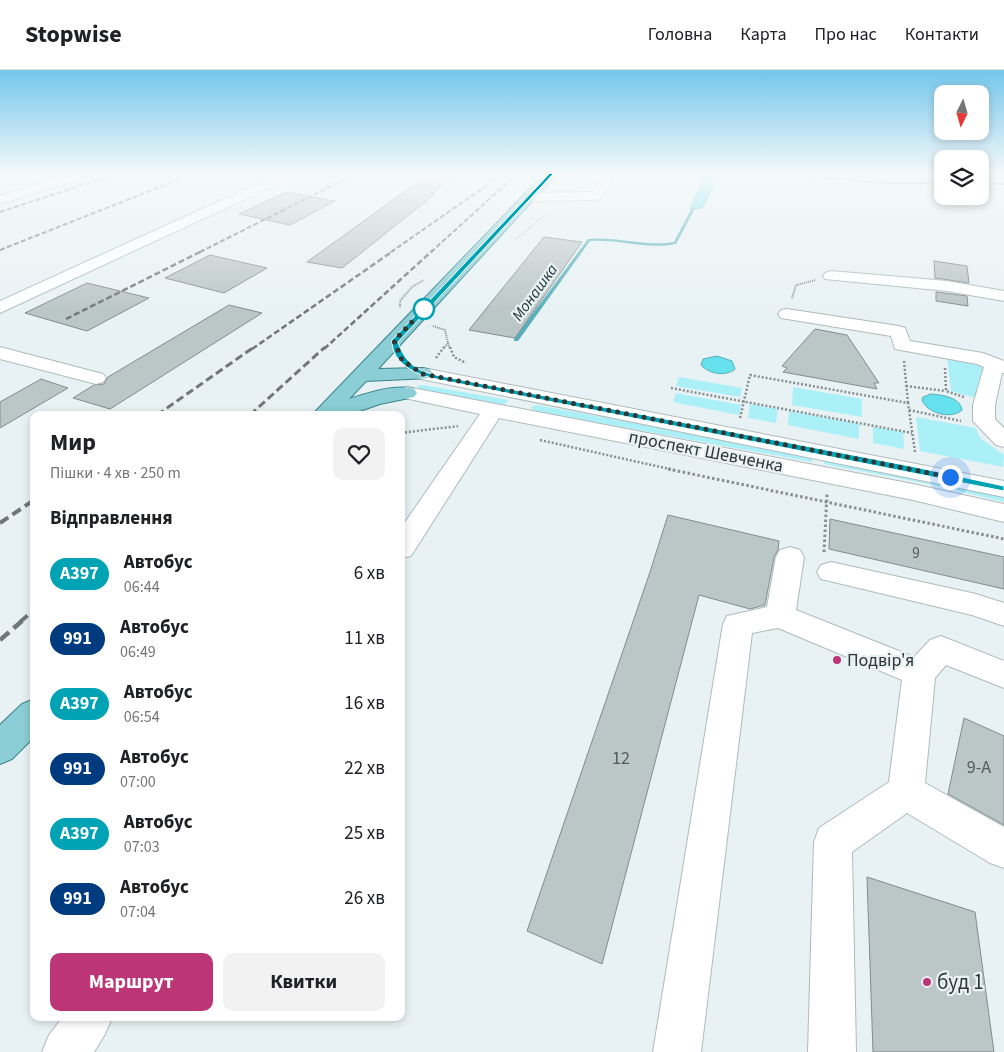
<!DOCTYPE html>
<html lang="uk">
<meta charset="utf-8">
<style>
body{margin:0;font-family:"Source Sans 3",sans-serif;background:#f2f2f2;color:#202124;height:100vh;display:flex;flex-direction:column;font-size:19px;white-space:nowrap}
*{box-sizing:border-box;margin:0}
p{font-size:16px;color:#757577}
.icon{flex:none;width:28px;height:28px;fill:none;stroke:currentColor;stroke-width:2;stroke-linecap:round;stroke-linejoin:round}
.map{position:relative;flex:1;overflow:hidden}
.side{position:absolute;left:30px;top:341px;width:375px;height:610px;display:flex;flex-direction:column;background:#fff;border-radius:10px;box-shadow:0 2px 8px #0003}
.side>*{flex:none}
.badge{padding:0 10px;border-radius:16px;font-size:18px;line-height:32px}
.needle{width:32px;rotate:185deg}
.buttons{position:absolute;left:934px;top:15px;display:grid;gap:10px}
.buttons a{display:grid;place-items:center;width:55px;height:55px;border-radius:10px;background:#fff;box-shadow:0 2px 8px #0003;font-size:25px}
.you{position:absolute;width:25px;height:25px;margin:-12px;border:4px solid #fff;border-radius:50%;background:#1a73e8;box-shadow:0 0 0 8px #1a73e833}
.map>.badge{position:absolute;translate:-50% -50%;box-shadow:0 0 0 2px #fff}
h2{padding:0 20px;font-size:19px;line-height:45px}
.round{display:grid;place-items:center;flex:none;width:52px;height:52px;border-radius:10px;background:#f2f2f2}
.summary{display:flex;align-items:center;justify-content:space-between;height:85px;padding:0 20px}
h1{font-size:24px;font-weight:700;line-height:38px}
.primary-button{display:flex;gap:10px;margin-top:auto;padding:10px 20px}
.primary-button a{flex:1;height:58px;border-radius:10px;background:#bc3677;color:#fff;font-size:20px;font-weight:700;line-height:58px;text-align:center}
.primary-button a+a{background:#f2f2f2;color:#202124}
ul{padding:0;list-style:none}
li{display:flex;align-items:center;gap:15px;height:65px;padding:0 20px}
li div{flex:1}
li b{display:block;font-size:19px}
li em{font-style:normal}
li .badge{min-width:55px;font-weight:700;text-align:center}
header{display:flex;align-items:center;gap:30px;box-sizing:border-box;height:70px;padding:0 25px;background:#fff;border-bottom:1px solid #e0e0e0}
header strong{font-size:24px}
nav{display:flex;gap:28px;margin-inline-start:auto;font-size:18px}
.map>svg:first-child{display:block}
.green{fill:#acf0f7}
.water{fill:#66e2ef;stroke:#56aeb8}
.lines{fill:none;stroke-linecap:round;stroke-linejoin:round}
.stream{fill:#56aeb8;fill-rule:evenodd}
.building{fill:#bbc6c7;stroke:#818b8c}
.minor-casing{stroke:#b0babb;stroke-width:2}
.major-casing{stroke:#39838b;stroke-width:2}
.path-far3{stroke:#878e8f;stroke-width:1;stroke-dasharray:1 1;stroke-linecap:butt}
.path-far2{stroke:#878e8f;stroke-width:2;stroke-dasharray:1 1;stroke-linecap:butt}
.path-far1{stroke:#878e8f;stroke-width:2.5;stroke-dasharray:2 2;stroke-linecap:butt}
.path{stroke:#878e8f;stroke-width:3;stroke-dasharray:2.5 2.5;stroke-linecap:butt}
.minor{fill:#fff;fill-rule:evenodd}
.major{fill:#8bced5;fill-rule:evenodd}
.rail-far4{stroke:#717778;stroke-width:2;stroke-dasharray:5 2.5;stroke-linecap:butt}
.rail-far3{stroke:#717778;stroke-width:2.5;stroke-dasharray:6 3;stroke-linecap:butt}
.rail-far2{stroke:#717778;stroke-width:3;stroke-dasharray:8 4;stroke-linecap:butt}
.rail-far1{stroke:#717778;stroke-width:4;stroke-dasharray:10 5;stroke-linecap:butt}
.rail{stroke:#717778;stroke-width:4.5;stroke-dasharray:12 6;stroke-linecap:butt}
.line{fill:#00a3b4;stroke:#fff}
.walk{stroke:#313636;stroke-width:5;stroke-dasharray:0 9}
.stop-dot{fill:#fff;stroke:#00a3b4;stroke-width:2.5}
.poi-dot{fill:#bc3677;stroke:#e8f2f4;stroke-width:2}
.labels{text-anchor:middle;stroke-width:4.5;stroke-linejoin:round;paint-order:stroke}
.number-label{font-size:15px;fill:#545a5a}
.far-water-label{font-size:16px;font-style:italic;fill:#203639;stroke:#e8f2f4}
.street-label{font-size:18px;fill:#313636;stroke:#e8f2f4}
.poi-label{font-size:18px;fill:#313636;stroke:#e8f2f4;text-anchor:start}
.near-number-label{font-size:18px;fill:#545a5a}
.near-poi-label{font-size:21px;fill:#313636;stroke:#e8f2f4;text-anchor:start}
</style>
<header>
<strong>Stopwise</strong>
<nav><a>Головна</a><a>Карта</a><a>Про нас</a><a>Контакти</a></nav>
</header>
<div class="map">
<svg width="1004" height="982" viewBox="0 0 1004 982">
<rect width="100%" height="100%" fill="#e8f2f4"/>
<g class="green">
<path d="M947,287L993,296L989,332L951,321Z"/>
<path d="M679,307L742,318L740,327L676,316Z"/>
<path d="M423,315L508,330L505,335L420,320L417,316Z"/>
<path d="M793,317L862,329V347L792,335Z"/>
<path d="M676,323L741,335L739,345L673,332Z"/>
<path d="M750,334L778,339L776,353L748,348Z"/>
<path d="M537,335L813,386L812,392L534,341L531,337Z"/>
<path d="M789,341L859,354V369L788,355Z"/>
<path d="M916,347L976,358L980,368L1004,385L1003,397L920,381Z"/>
<path d="M873,357L903,362L904,379L873,373Z"/>
<path d="M824,388L1004,426V432L934,415L824,394Z"/>
</g>
<g class="water">
<path d="M699,104H722L717,110L702,138L690,139L701,115Z"/>
<path d="M717,286L732,291L735,299C726,307 709,304 701,295L703,289Z"/>
<path d="M931,324C942,325 960,327 962,340C951,350 927,343 922,330L923,327Z"/>
</g>
<g class="lines">
<g class="stream">
<path d="M775,104H788L888,112H942V114H888Z"/>
<path d="M980,112L1004,113V115L980,114Z"/>
<path d="M693,138L695,139L676,174C647,180 619,169 590,171L518,271H514V269L588,169C617,166 645,177 674,172L691,139Z"/>
</g>
</g>
<g class="building">
<path d="M429,104H456L431,124H435L342,198L307,192Z"/>
<path d="M286,122L335,131L290,155L239,144Z"/>
<path d="M544,167L582,172L515,268L469,260Z"/>
<path d="M210,185L267,198L224,223L165,208Z"/>
<path d="M934,191L967,196L969,213L935,208Z"/>
<path d="M87,213L149,228L87,261L25,243Z"/>
<path d="M936,222L967,226L968,236L936,231Z"/>
<path d="M229,235L262,243L110,339L73,328L94,315L104,314L108,307Z"/>
<path d="M815,259L847,265L879,313H874L877,319L783,302L787,298L782,296Z"/>
<path d="M41,309L68,318L0,358V332Z"/>
<path d="M668,445L779,471L778,480L774,487L765,535L750,539L699,525L602,894L527,861L650,502Z"/>
<path d="M830,449L1004,487V519L829,479Z"/>
<path d="M964,648L1004,666V755L948,724Z"/>
<path d="M867,807L975,842L994,982H873Z"/>
</g>
<g class="lines">
<defs>
<g id="minor">
<path d="M70,104H89L87,107L0,134V126Z"/>
<path d="M279,104H295L293,107L0,243V231Z"/>
<path d="M583,104H601L612,110L600,129L595,130L529,131L522,127L529,123L591,122L599,112Z"/>
<path d="M831,201L947,211L1004,221V231L947,221L825,209L823,206L825,203Z"/>
<path d="M787,239L899,256L905,258L910,271L983,283L1004,291V303H1002L995,335V349L1004,358V377L996,375L973,351V335L984,297L977,294L895,279L891,266L781,248L778,244L781,240Z"/>
<path d="M0,277L103,304L106,308L103,312L96,314L0,289Z"/>
<path d="M423,298L1004,411V427L416,308L413,304L416,300Z"/>
<path d="M407,317L913,414L1004,434V452L913,430L499,348L411,486L401,488V458L480,344L400,327L397,323L400,319Z"/>
<path d="M790,477L800,480L804,487L796,540L914,587L930,570L941,566L1004,591V618L946,595L935,608L925,713L1004,757V798L990,793L907,743L852,782L856,982H808L814,772L819,758L889,712L902,610L778,558L752,563L701,982H653L723,554L727,546L767,537L776,487L780,480Z"/>
<path d="M831,492L976,524L1004,533V556L972,545L821,509L817,502L821,495Z"/>
<path d="M62,948H112L105,964L94,982H42L49,965Z"/>
</g>
<g id="major">
<path d="M544,104H557L378,299L423,298L430,300L433,304L430,308L366,311L349,329C368,323 394,314 414,319L417,323L414,327L380,334L348,345H312Z"/>
<path d="M34,629V667L12,689L0,694V655L22,634Z"/>
</g>
</defs>
<use href="#minor" class="minor-casing"/>
<use href="#major" class="major-casing"/>
<path class="path-far3" d="M516,169L547,143"/>
<g class="path-far2">
<path d="M792,228L796,215L816,210"/>
<path d="M400,237V231L412,217L424,210"/>
<path d="M433,256L445,260L448,273L443,279"/>
<path d="M448,273L450,279"/>
</g>
<g class="path-far1">
<path d="M450,277L454,287L466,293"/>
<path d="M436,288L444,277"/>
<path d="M904,291L908,333"/>
<path d="M945,298L946,321L964,327"/>
<path d="M906,316L946,321"/>
<path d="M671,318L912,363"/>
<path d="M909,340L961,351"/>
<path d="M740,348L750,305L908,333L915,382"/>
<path d="M401,363L458,356"/>
<path d="M540,370L674,400"/>
</g>
<g class="path">
<path d="M668,399L1004,469"/>
<path d="M824,482L827,424"/>
</g>
<use href="#minor" class="minor"/>
<use href="#major" class="major"/>
<g class="rail-far4">
<path d="M0,142L91,112L123,104"/>
<path d="M0,180L193,104"/>
<path d="M200,182L355,104"/>
<path d="M391,182L483,118L499,104"/>
<path d="M431,182L517,104"/>
</g>
<g class="rail-far3">
<path d="M66,249L202,181"/>
<path d="M252,279L393,181"/>
<path d="M324,279L432,181"/>
</g>
<g class="rail-far2">
<path d="M157,345L254,277"/>
<path d="M250,345L325,277"/>
</g>
<g class="rail-far1">
<path d="M0,453L34,430"/>
<path d="M20,552L34,540"/>
</g>
<path class="rail" d="M0,570L22,551"/>
</g>
<linearGradient id="sky" x2="0" y2="1"><stop stop-color="#74c6eb"/><stop offset="0.43" stop-color="#f5f9fa"/><stop offset="1" stop-color="#f5f9fa" stop-opacity="0"/></linearGradient>
<rect width="1004" height="242" fill="url(#sky)"/>
<path class="line" d="M550,103L553,104L398,272C405,291 414,300 436,305L915,397L1004,416V421L436,309C416,305 391,293 392,270Z"/>
<g class="lines">
<path class="walk" d="M424,239L394,271L402,290L423,304L950,407"/>
</g>
<circle class="stop-dot" cx="424" cy="239" r="10"/>
<g class="poi-dot">
<circle cx="837" cy="590" r="5"/>
<circle cx="927" cy="912" r="5"/>
</g>
<g class="labels">
<g class="number-label">
<text x="916" y="488">9</text>
</g>
<g class="far-water-label">
<text transform="translate(534 222) rotate(-54)" y="6">Монашка</text>
</g>
<g class="street-label">
<text transform="translate(706 381) rotate(11)" y="6">проспект Шевченка</text>
</g>
<g class="poi-label">
<text x="847" y="596">Подвір'я</text>
</g>
<g class="near-number-label">
<text x="621" y="694">12</text>
<text x="979" y="703">9-А</text>
</g>
<g class="near-poi-label">
<text x="937" y="919">буд 1</text>
</g>
</g>
</svg>
<div class="buttons">
<a><svg class="needle" viewBox="-14 -14 28 28"><path d="M0-13l5 13h-10z" fill="#e53935"/><path d="M0 13l5-13h-10z" fill="#757577"/></svg></a>
<a><svg class="icon" aria-label="layers" viewBox="0 0 24 24"><path d="M12 4l9 5-9 5-9-5zM3 14l9 5 9-5"/></svg></a>
</div>
<div class="you" style="left:950px;top:407px"></div>
<section class="side">
<div class="summary"><div><h1>Мир</h1><p>Пішки · 4 хв · 250 m</p></div><a class="round"><svg class="icon" aria-label="heart" viewBox="0 0 24 24"><path d="M12 20l-8-8c-3-5 5-10 8-4 3-6 11-1 8 4z"/></svg></a></div>
<h2>Відправлення</h2>
<ul>
<li><span class="badge" style="background:#00a3b4;color:#fff">А397</span><div><b>Автобус</b><p>06:44</p></div><em>6 хв</em></li>
<li><span class="badge" style="background:#003b80;color:#fff">991</span><div><b>Автобус</b><p>06:49</p></div><em>11 хв</em></li>
<li><span class="badge" style="background:#00a3b4;color:#fff">А397</span><div><b>Автобус</b><p>06:54</p></div><em>16 хв</em></li>
<li><span class="badge" style="background:#003b80;color:#fff">991</span><div><b>Автобус</b><p>07:00</p></div><em>22 хв</em></li>
<li><span class="badge" style="background:#00a3b4;color:#fff">А397</span><div><b>Автобус</b><p>07:03</p></div><em>25 хв</em></li>
<li><span class="badge" style="background:#003b80;color:#fff">991</span><div><b>Автобус</b><p>07:04</p></div><em>26 хв</em></li>
</ul>
<div class="primary-button"><a>Маршрут</a><a>Квитки</a></div>
</section>
</div>
